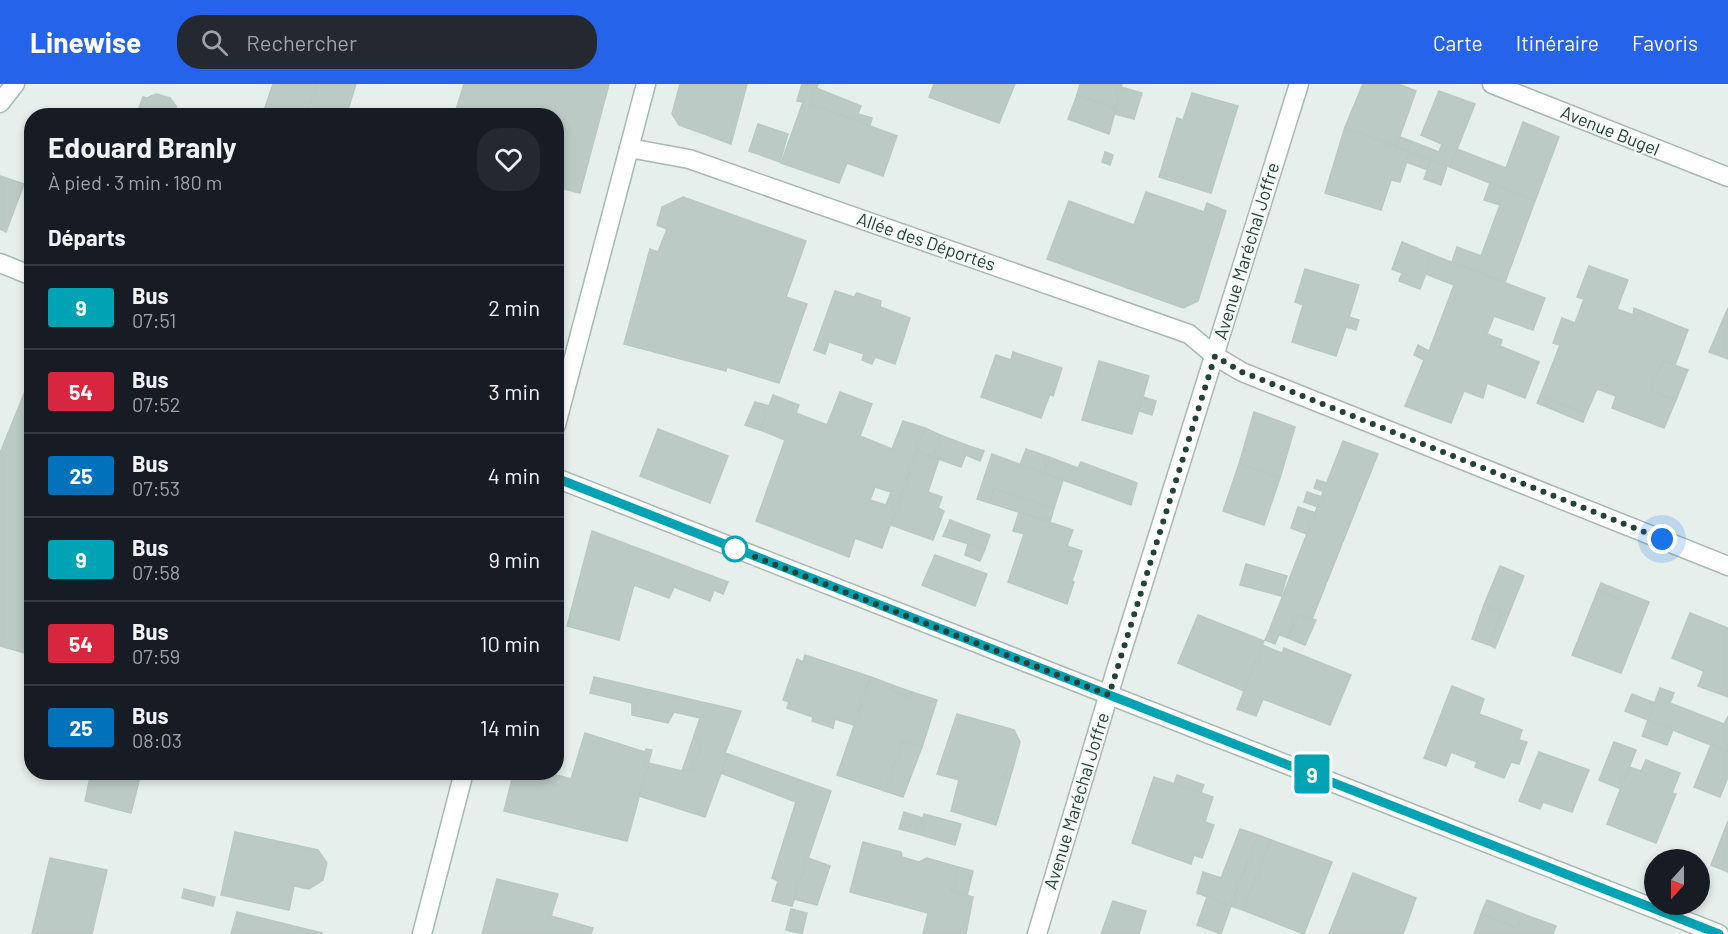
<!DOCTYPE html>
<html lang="fr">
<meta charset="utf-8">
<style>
body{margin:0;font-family:Barlow,sans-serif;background:#242831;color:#f1f3f6;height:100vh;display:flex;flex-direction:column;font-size:22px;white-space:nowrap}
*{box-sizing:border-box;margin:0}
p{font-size:20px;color:#9ea1a6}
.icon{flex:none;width:33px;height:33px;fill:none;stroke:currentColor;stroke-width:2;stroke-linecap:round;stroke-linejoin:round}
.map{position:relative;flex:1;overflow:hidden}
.panel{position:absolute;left:24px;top:24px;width:540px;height:672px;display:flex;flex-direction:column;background:#171b24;border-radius:24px;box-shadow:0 3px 9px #0003}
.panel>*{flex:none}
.badge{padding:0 12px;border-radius:4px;font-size:21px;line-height:39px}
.needle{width:39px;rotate:201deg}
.controls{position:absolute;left:1644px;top:765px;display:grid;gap:12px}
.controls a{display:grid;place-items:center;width:66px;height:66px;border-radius:50%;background:#171b24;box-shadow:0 3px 9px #0003;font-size:30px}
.you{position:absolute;width:30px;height:30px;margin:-15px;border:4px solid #fff;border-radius:50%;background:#1a73e8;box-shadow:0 0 0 9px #1a73e833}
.map>.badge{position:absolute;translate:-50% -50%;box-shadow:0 0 0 3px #fff}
h2{padding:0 24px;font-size:22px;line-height:54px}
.round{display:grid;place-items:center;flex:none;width:63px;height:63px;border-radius:24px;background:#242831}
.overview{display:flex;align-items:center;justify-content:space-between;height:102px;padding:0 24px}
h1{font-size:28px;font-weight:700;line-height:45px}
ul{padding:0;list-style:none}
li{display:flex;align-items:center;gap:18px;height:84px;padding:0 24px;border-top:2px solid #363941}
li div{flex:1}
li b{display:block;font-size:22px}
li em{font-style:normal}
li .badge{min-width:66px;font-weight:700;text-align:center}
header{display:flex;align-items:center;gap:36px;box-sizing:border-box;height:84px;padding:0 30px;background:#2563eb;color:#fff}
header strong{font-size:28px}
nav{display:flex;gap:33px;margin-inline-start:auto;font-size:21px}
.search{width:420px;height:54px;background:#242831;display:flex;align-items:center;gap:15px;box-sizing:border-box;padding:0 21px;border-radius:24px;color:#9ea1a6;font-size:22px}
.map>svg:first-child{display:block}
.building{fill:#bbcac4;stroke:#b8c9c2;stroke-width:1.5;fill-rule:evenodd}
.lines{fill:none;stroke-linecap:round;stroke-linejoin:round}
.street-casing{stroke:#a8b8b2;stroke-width:21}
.secondary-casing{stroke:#a4bbb3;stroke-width:21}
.street{stroke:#fff;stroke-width:18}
.secondary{stroke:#fff;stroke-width:18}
.line-casing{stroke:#fff;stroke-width:14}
.line{stroke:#00a3b4;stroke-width:9}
.walk{stroke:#24423a;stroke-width:6;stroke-dasharray:0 10.8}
.stop-dot{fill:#fff;stroke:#00a3b4;stroke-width:3}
.labels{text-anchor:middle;stroke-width:4.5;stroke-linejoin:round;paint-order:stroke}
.street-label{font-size:18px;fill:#24423a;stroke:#f7fbf9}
</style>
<header>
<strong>Linewise</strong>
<div class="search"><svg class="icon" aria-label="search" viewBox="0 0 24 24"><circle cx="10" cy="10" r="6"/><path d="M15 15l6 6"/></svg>Rechercher</div>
<nav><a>Carte</a><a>Itinéraire</a><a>Favoris</a></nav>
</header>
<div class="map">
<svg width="1728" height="850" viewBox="0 0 1728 850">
<rect width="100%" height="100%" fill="#e6efeb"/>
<g class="building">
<path d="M273,0H316L306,32H262Z"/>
<path d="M316,0H356L346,32H306Z"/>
<path d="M464,0H609L580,109L556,103V32H454Z"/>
<path d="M680,0H747L731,60L679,41L672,30Z"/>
<path d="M802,0H818L811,20L897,52L883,92L847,79L839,99L781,79L803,18L797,17Z"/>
<path d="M934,0H1015L999,39L929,13Z"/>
<path d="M1080,0H1122L1116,25L1077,11Z"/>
<path d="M1363,0H1398L1416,7L1396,63L1345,43Z"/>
<path d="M1121,3L1142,9L1134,35L1114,30Z"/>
<path d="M816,4L861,22L858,30L872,34L870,42L811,20Z"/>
<path d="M1439,7L1475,20L1450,83L1408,67L1411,57L1439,68L1442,60L1421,51Z"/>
<path d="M1192,9L1238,22L1211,109L1159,93L1177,34L1183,36Z"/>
<path d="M156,10L170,14L176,22V30L179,32H136L143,13L147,14Z"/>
<path d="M1077,11L1116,25L1109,50L1068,35Z"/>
<path d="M1523,38L1559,53L1535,117L1450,83L1457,65L1506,84Z"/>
<path d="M758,40L788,50L780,78L749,67Z"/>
<path d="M1345,43L1410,68L1400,98L1391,96L1381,126L1325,109Z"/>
<path d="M1400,53L1411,57L1408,67L1396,63Z"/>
<path d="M1105,68L1113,71L1110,81L1102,78Z"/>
<path d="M1410,68L1431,76L1428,86L1406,78Z"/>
<path d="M1431,76L1447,82L1441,101L1424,95Z"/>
<path d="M0,92L24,100L6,148L0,145Z"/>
<path d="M1490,99L1535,117L1505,198L1452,178L1457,163L1481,172L1500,121L1484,116Z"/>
<path d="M1146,108L1204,128L1207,119L1226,127L1198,217L1183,224L1047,175L1069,117L1134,141Z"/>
<path d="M683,113L806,157L786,213L807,220L779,299L727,283L726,287L624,260L650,165L658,168L667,145L657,141L662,123Z"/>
<path d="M1402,158L1433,171L1420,205L1399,197L1402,189L1392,185Z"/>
<path d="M1433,171L1545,214L1533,246L1494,232L1487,250L1502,256L1500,262L1539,278L1525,314L1487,299L1483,314L1464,307L1451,339L1405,322L1424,276L1414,271L1418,261L1429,267L1454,201L1426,190Z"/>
<path d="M1589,182L1628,196L1617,225L1633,231L1634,224L1688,246L1675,281L1663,277L1651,307L1676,316L1664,344L1612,324L1616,312L1597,305L1586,330L1540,312L1560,261L1553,259L1562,234L1575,239L1584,215L1577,213Z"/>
<path d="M1305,185L1359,201L1349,233L1359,236L1356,246L1346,243L1336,272L1292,258L1303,221L1295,218Z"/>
<path d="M835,207L854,213L857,209L881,217L880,223L910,234L895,280L875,273L872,280L862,276L864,270L829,258L825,270L814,266Z"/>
<path d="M1728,224V275L1709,268Z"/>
<path d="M1013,268L1062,284L1053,312L1050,310L1041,334L981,313L996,271L1011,276Z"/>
<path d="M1099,277L1149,292L1132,350L1082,336Z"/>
<path d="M1663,277L1688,286L1676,316L1651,307Z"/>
<path d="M32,290V571L0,562V369Z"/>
<path d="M840,308L872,320L860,352L892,365L903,337L925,344L882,464L855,454L849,473L756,437L785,356L760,346L773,311L799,321L796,329L827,341ZM875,403L891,408L886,421L870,416Z"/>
<path d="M1540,312L1586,330L1583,338L1537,319Z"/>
<path d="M1143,313L1156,317L1152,331L1139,327Z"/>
<path d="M755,318L769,322L760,346L745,341Z"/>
<path d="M1254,328L1295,343L1280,394L1239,380Z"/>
<path d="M925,344L940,351L933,373L917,367Z"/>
<path d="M658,345L728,372L710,419L640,392Z"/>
<path d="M940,351L969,362L961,383L933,373Z"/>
<path d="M1343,357L1378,370L1312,535L1298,530L1288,554L1269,547Z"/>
<path d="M969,362L984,367L980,377L966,371Z"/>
<path d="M1026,365L1049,373L1044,389L1020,381Z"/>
<path d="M917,367L939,375L928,408L942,413L938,424L944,427L933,456L891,441Z"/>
<path d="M992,370L1063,396L1054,424L994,405L990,419L977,415Z"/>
<path d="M1049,373L1078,384L1081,378L1137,399L1131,421L1044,389Z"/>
<path d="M1239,380L1280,394L1264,441L1223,427Z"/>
<path d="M1317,396L1327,399L1324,408L1314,404Z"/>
<path d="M994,405L1054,424L1050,438L990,419Z"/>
<path d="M1307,408L1322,413L1318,423L1304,418Z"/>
<path d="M1298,423L1316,429L1307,450L1291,444Z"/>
<path d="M1019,428L1073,446L1067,462L1082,467L1072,497L1074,498L1067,520L1008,498L1024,450L1013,447Z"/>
<path d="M950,436L990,451L985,465L943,452Z"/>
<path d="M592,447L728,498L723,510L714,506L710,517L674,503L669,514L634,501L619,556L567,542Z"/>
<path d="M968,460L985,465L980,477L965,471Z"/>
<path d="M935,471L987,490L975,522L922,501Z"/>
<path d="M1246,480L1287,492L1281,512L1240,501Z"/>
<path d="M1500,482L1524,492L1495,564L1489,561L1502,528L1484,521Z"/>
<path d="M1601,499L1626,509L1620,515L1598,506Z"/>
<path d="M1598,506L1620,515L1626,509L1649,518L1621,589L1572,571Z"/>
<path d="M1484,521L1502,528L1489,561L1472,555Z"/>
<path d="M1690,529L1728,544V613L1698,602L1704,587L1672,574Z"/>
<path d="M1298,530L1316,536L1305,561L1288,554Z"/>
<path d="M1198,531L1264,557L1244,607L1178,579Z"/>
<path d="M1269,547L1279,550L1275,560L1265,556Z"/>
<path d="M1262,561L1282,569L1284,564L1351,591L1330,641L1263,615L1256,632L1237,625Z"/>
<path d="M805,571L871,593L854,641L835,635L833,644L812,637L813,633L787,624L789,618L783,616L797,575L803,578Z"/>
<path d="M594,593L741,627L725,669L728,670L705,733L639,712L648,679L682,687L694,684L701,662L694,652L700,634L674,628L668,639L632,631V619L590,609Z"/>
<path d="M871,593L892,601L890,606L910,613L912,608L937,616L922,663L902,657L885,707L837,691Z"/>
<path d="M892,601L912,608L910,613L890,606Z"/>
<path d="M1452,602L1484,615L1479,630L1522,646L1519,656L1527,658L1519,680L1511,678L1504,694L1475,683L1477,678L1451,668L1446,682L1424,674Z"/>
<path d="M1660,604L1674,609L1670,619L1724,640L1728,632V668L1648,636Z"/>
<path d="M1632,610L1655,619L1648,636L1625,627Z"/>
<path d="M957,630L1014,646L1020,658L1013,684L1008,682L1004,693L1010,694L996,741L951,727L959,696L937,690Z"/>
<path d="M1648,636L1673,646L1667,661L1642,652Z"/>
<path d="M585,649L645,668L646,665L652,666L627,757L504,727L513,691L517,688H546L571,695Z"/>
<path d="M694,652L701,662L694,684L682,687Z"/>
<path d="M902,657L922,663L903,713L885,707Z"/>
<path d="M1614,658L1636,666L1621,705L1599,696Z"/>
<path d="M1711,661L1728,668V693L1720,713L1694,703Z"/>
<path d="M1539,668L1589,686L1572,728L1543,718L1540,725L1519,717Z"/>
<path d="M728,670L831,707L792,822L772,817L778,797L772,794L796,718L721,689Z"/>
<path d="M1646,676L1680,689L1672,709L1676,710L1656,759L1607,740L1629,683L1641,687Z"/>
<path d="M1008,682L1013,684L1010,694L1004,693Z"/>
<path d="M91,688H106L139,697L131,729L85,717Z"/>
<path d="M1177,691L1204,701L1201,709L1174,700Z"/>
<path d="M1154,693L1213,713L1205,738L1214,741L1202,774L1194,771L1191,780L1132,759Z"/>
<path d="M904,728L923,734L918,750L899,745Z"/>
<path d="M924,730L961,740L955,761L918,750Z"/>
<path d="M1728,737V788L1711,781Z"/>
<path d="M1240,745L1258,751L1231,822L1197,809L1203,788L1221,794Z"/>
<path d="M235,748L318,766L327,779L323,796L309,805L294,802L289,826L221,811Z"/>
<path d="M1258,751L1271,756L1243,826L1231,822Z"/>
<path d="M1271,756L1332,778L1304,850L1243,826Z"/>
<path d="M863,758L901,768L902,773L919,778L927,774L958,783L951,807L973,813L966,850H923L928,829L850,808Z"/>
<path d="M50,774L107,786L92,850H32Z"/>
<path d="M808,774L830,782L817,821L794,815Z"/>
<path d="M958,783L973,787L967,812L951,807Z"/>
<path d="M1353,789L1416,814L1403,850H1329Z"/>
<path d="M497,795L558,810L551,832L593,844L591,850H482Z"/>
<path d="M184,805L215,813L213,822L182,814Z"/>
<path d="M1207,813L1231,822L1221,850L1197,841Z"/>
<path d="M1487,816L1523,830L1517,844L1481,830Z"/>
<path d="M1113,817L1146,827L1139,850H1101Z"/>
<path d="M791,825L807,829L802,850L786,846Z"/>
<path d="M237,828L322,849L321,850H231Z"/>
<path d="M1481,830L1517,844L1523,830L1556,842L1553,850H1474Z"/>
</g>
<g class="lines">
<defs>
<g id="street">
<path d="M1492,0L1728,93"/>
<path d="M629,64L689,75L1189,250L1215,272L1242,288L1728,482"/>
<path d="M0,179L32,192"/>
<path d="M556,394L1719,850"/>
<path d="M1037,850L1116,586L1299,0"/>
</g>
<g id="secondary">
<path d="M0,19L15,0"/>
<path d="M556,341L646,0"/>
<path d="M422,850L464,688"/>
</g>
</defs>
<use href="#street" class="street-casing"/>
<use href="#secondary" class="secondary-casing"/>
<use href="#street" class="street"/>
<use href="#secondary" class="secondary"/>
</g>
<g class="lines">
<defs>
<path id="line" d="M556,394L1719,850"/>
</defs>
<use href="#line" class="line-casing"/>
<use href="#line" class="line"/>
<path class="walk" d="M735,465L1109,611L1215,272L1242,288L1662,455"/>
</g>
<circle class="stop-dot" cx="735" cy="465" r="12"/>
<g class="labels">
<g class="street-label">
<text transform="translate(1610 47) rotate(22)" y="6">Avenue Bugel</text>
<text transform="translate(926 158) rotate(19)" y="6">Allée des Déportés</text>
<text transform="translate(1247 167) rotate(-73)" y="6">Avenue Maréchal Joffre</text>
<text transform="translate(1077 717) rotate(-73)" y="6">Avenue Maréchal Joffre</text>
</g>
</g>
</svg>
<div class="controls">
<a><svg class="needle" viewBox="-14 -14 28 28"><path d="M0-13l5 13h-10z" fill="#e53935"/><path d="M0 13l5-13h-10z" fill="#9ea1a6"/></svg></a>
</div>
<div class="you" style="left:1662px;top:455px"></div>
<b class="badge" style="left:1312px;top:690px;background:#00a3b4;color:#fff">9</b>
<section class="panel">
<div class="overview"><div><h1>Edouard Branly</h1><p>À pied · 3 min · 180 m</p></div><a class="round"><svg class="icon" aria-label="heart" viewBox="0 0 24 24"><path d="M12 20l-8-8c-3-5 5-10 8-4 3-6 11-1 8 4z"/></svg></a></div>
<h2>Départs</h2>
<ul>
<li><span class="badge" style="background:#00a3b4;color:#fff">9</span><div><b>Bus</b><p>07:51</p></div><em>2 min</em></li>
<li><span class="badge" style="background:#d7263d;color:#fff">54</span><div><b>Bus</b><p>07:52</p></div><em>3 min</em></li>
<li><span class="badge" style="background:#0072bc;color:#fff">25</span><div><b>Bus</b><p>07:53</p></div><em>4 min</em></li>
<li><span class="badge" style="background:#00a3b4;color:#fff">9</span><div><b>Bus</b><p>07:58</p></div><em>9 min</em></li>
<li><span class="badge" style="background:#d7263d;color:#fff">54</span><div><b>Bus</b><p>07:59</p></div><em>10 min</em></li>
<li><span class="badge" style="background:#0072bc;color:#fff">25</span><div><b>Bus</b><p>08:03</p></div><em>14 min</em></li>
</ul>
</section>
</div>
